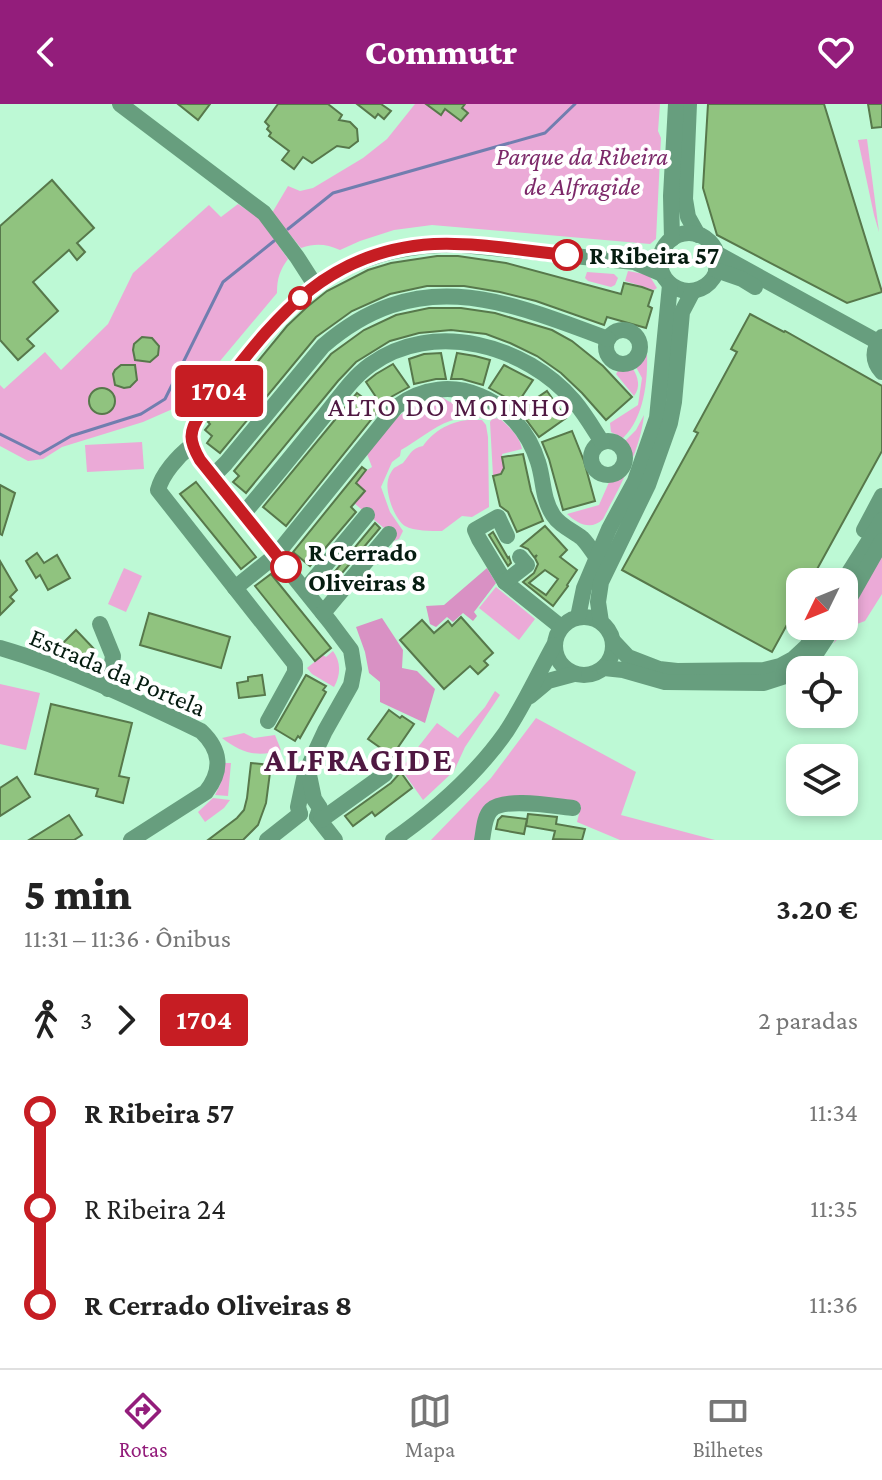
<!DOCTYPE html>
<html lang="pt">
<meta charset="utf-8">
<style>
body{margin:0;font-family:"Crimson Pro",serif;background:#f6f6f6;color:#222;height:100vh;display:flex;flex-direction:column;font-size:30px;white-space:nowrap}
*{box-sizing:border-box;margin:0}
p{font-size:26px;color:#767676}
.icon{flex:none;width:44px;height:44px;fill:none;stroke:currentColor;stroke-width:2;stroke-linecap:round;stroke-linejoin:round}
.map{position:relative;height:736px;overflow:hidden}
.sheet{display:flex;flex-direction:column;background:#fff;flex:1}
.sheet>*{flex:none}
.badge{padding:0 16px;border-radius:6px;font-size:28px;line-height:52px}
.needle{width:52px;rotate:227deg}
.controls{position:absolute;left:786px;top:464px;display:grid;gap:16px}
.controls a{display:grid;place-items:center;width:72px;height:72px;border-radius:16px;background:#fff;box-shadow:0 4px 12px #0003;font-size:40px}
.map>.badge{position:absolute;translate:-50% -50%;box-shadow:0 0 0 4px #fff}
.legs{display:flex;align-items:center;gap:12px;height:88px;padding:0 24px;font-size:26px}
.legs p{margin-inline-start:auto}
.headline{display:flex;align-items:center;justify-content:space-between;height:136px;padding:0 24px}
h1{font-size:44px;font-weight:800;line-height:60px}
ul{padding:0 24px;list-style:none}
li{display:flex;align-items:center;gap:28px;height:96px;font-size:30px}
li i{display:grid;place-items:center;width:12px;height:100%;margin:0 10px;background:currentColor}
li i::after{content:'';width:20px;height:20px;margin:-10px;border:6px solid;border-radius:50%;background:#fff}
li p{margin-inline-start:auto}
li:first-child i{background:linear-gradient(#0000 50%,currentColor 0)}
li:last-child i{background:linear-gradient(currentColor 50%,#0000 0)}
header{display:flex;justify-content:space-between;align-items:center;height:104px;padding:0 24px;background:#931d7b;color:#fff;font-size:36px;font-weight:800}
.dock{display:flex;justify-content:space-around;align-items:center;height:112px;border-top:2px solid #e0e0e0;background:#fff;font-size:22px;color:#767676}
.dock a{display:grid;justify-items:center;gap:4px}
.dock .on{color:#931d7b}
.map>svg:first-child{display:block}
.green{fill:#ebaad7}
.forest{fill:#d991c4}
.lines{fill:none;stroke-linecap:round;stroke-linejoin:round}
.stream{stroke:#717eaf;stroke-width:3}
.building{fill:#90c37f;stroke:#57784b;stroke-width:2;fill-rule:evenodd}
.minor{stroke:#679e7e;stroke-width:16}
.line-1-casing{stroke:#fff;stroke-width:18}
.line-1{stroke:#c61d23;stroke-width:12}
.stop-1-dot{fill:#fff;stroke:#c61d23;stroke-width:4}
.labels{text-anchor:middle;stroke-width:8;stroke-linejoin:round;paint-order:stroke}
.park-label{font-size:26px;font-style:italic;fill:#7c2969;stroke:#fff}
.stop-label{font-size:26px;font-weight:bold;fill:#051c10;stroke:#fff;text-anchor:start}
.street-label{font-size:26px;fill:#051c10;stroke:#fff}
.neighbourhood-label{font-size:28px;letter-spacing:2px;fill:#4f1842;stroke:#fff}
.district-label{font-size:34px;font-weight:bold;letter-spacing:2px;fill:#4f1842;stroke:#fff}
</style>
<header><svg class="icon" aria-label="back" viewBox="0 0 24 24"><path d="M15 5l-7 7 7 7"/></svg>Commutr<svg class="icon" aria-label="heart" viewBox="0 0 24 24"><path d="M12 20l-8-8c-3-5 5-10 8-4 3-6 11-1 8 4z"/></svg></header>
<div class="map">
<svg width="882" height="736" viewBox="0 0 882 736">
<rect width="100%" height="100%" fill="#bdf9d5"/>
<g class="green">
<path d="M415,0H660L658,27L661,34L656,135L650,140L432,121L394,126L360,137L340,146C326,140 316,139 301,144L272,109L288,82L300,87L313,84L363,54L387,35Z"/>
<path d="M867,35L879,128L874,111L858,36Z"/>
<path d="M238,100L259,114L288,155C280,166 277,174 277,189L184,300L143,318L62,343L43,355L28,357L0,342V281L4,285L45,248L61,266L108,220L133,169L209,101L221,113Z"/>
<path d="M628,167L649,171L657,184L654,186L625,177Z"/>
<path d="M587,168L614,170L618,174L615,181L611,183L588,177L585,174Z"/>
<path d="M647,249C648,277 644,314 623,334L611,328L610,319L638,301L642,274L636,263L642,258Z"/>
<path d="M633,265C638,273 641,283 634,292L616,270L618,267Z"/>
<path d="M442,293C455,302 457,301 473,297L494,311C481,317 465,311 450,317C433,323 417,337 401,346L400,352L392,358L381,383L390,408L403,427L399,435L391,438L390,429L354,399C355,381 356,373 372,363L367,350C390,321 401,300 442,293Z"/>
<path d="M644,311C640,348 620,382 603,415C591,427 578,420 567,410L599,401L610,376C628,370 634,354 624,338L636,326Z"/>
<path d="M499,314C509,322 520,333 522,345L502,350L505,369L493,372L490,318L492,315Z"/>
<path d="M474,316H482L486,321L488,333L489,403L472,413L462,412L442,427C431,427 414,427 405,422C394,415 385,387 388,376C389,371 391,368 394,364C394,364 403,359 403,359C410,351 411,344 423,342C434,326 454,315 474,316Z"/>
<path d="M142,338L144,365L87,368L85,341Z"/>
<path d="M882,450V490L865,517L849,523L833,540Z"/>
<path d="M124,464L142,472L126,508L108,500Z"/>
<path d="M496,483L535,515L519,536L479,504Z"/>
<path d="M333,547C341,558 341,571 334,583L312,570L307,564L323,551L326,553Z"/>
<path d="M0,580L40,589L26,646L0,640Z"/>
<path d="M495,587L500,591L465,643L454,667L423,696L401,665L437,619L458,634L485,603Z"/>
<path d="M536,614L636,668L621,711L715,736H620L577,718L581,702L574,700L482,708L474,736H431L491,674Z"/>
<path d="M244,629L254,634L275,631L281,646C258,654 241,649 222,634Z"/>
<path d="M224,659H231L228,692L215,691L220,681Z"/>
<path d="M213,694L230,696L224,704L205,718L198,708Z"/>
</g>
<g class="forest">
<path d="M487,464L496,479L474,508L477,512L473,517L463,509L453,518L447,513L436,523L430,520L426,502L444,501Z"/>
<path d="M382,514L403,546L402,564L417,567L435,585L425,619L380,598V578L369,569L365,548L356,523Z"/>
</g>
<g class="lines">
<g class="stream">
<path d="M288,125L333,89L545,29L575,0"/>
<path d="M0,330L40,350L71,332L141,310L165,295L223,178L274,137"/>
</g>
</g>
<g class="building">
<path d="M178,0H210L198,16Z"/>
<path d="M278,0H328L342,11L339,16L350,18L357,25L358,37L349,44L337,42L312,59L303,53L294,65L282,56L289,47L269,32L271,29L267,25L269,22L265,18Z"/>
<path d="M357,0H381L391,7L384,15L378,10L375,14Z"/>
<path d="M426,0H465L462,4L468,9L461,17L445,5L441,11Z"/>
<path d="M708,0H824L882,188L847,199L717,131L703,84Z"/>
<path d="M868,0H882V23L872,24Z"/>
<path d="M52,76L94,124L77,139L85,148L77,156L69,146L33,178L58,207L27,235L34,242L18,256L0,236V122Z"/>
<path d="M437,152H458L506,159L621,190L624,179L642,183L653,187L648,202L652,204L646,224L607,213L604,221L536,197L500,188L464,182H427L390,190L352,207L316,233L220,349L207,339L212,332L205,326L210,320L208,318L287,222L307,203L327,187L368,166L391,159Z"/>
<path d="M429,204H461L495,209L552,226L572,237L603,262L632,293L606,316L582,289L561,269L537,252L510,239L486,230L451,226L419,229L390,237L356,258L338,277L246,389L233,378L239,372L234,367L331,250L364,226L396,211Z"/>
<path d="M750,210L784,228L785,227L882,282V347L810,478H800V497L772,548L622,466L698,329L694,327L737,248L731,245Z"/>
<path d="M142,233L152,234L159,242L158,251L150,258L135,256L133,246L134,240Z"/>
<path d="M441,249L446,275H436L414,280L409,255L424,250Z"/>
<path d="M457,249L475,252L490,256L483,281L462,275H451Z"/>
<path d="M393,260L409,283L391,293L382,302L366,278L376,270Z"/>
<path d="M121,261H135L137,276L130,283L124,284L115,281L113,270L115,266Z"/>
<path d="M504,261L533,276L515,303L505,293L489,284Z"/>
<circle cx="102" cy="297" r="13"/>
<path d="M547,287L566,314L539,333L519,306Z"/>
<path d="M357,289L379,306L286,422L263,403Z"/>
<path d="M572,327L584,357L595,397L563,406L549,355L542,338Z"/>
<path d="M523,350L531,387L543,417L517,428L508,408L500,402L493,372L501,370L504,364L502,353Z"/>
<path d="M362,363L366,366L356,379L365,387L351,403L356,408L310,462L293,448Z"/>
<path d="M196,378L256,453L241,465L180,390Z"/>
<path d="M0,381L15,389L2,431L0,430Z"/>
<path d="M375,419L380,424L326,488L321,484Z"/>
<path d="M545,422L567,446L560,453L577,466L567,481L568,482L553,502L523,478L534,469L538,460L535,454L537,451L534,453L528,445L521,442ZM545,466L558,475L546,491L529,479Z"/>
<path d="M493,428L508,454L509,453L511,459L508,462L489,431Z"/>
<path d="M37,449L44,459L57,451L70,474L48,486L40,471L36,474L26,457Z"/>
<path d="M0,457L17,486L10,493L14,497L0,511Z"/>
<path d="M271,470L331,544L315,557L255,482Z"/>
<path d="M149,509L230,533L221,564L140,541Z"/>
<path d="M461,513L493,549L484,557L488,561L478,570L470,562L444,585L400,536L422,516L434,529L448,517L452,522Z"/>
<path d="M76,526L96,547L84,559L63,539Z"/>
<path d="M262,571L265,591L239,594L237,579L248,577V573Z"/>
<path d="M306,571L326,582L323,586L326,588L300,634L298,632L295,637L275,625Z"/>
<path d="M51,600L132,619L119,672L129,674L123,699L96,692L98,685L35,670Z"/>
<path d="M389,606L400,614L402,612L414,620L392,652L368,635Z"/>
<path d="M251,659L271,661L266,699L258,721L243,736H208L237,714L244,706L247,694Z"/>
<path d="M399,670H402L412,684L375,712L372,708L353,722L345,712L391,679Z"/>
<path d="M17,673L30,693L0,712V684Z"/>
<path d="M528,710L557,713L556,720L585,725L582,736L553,735L555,727L526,722Z"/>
<path d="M69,711L82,731L74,736H29Z"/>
<path d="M502,712L527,715L524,730L496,725L498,716Z"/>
</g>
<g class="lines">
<g class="minor">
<path d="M120,0L264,109L297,153L315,181"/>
<path d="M689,0L685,95L688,113L698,131"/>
<circle cx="689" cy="158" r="29"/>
<path d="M672,135L671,92L676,0"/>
<path d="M716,149L878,238"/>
<path d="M716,166L742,175L755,183"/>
<circle cx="623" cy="243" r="17"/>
<path d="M882,233C872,245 872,257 882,268"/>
<circle cx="608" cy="354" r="17"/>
<path d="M191,342L192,328L196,315C211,295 227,276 243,257C256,241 269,225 283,210C330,159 394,139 462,141L634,158L662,170"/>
<path d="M191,342L200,356L330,518L351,546L354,565L351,581L325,627L305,670L298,703L300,710"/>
<path d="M191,342C178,352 162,370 158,386L295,560V568L268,617"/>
<path d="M213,372L226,359L323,242C418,160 504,196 608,235"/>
<path d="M243,410C271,378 298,344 325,311C339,294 352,274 370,261C433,215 526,241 574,297C585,310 593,324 602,338"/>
<path d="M864,426L882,392"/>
<path d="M507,432L498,413L475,426L479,435L505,478L561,523"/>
<path d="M505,478L527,461L520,453"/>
<path d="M843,478L882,416"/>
<path d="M235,484L276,451L396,303C450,262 519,296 538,358C544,376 542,394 553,411C559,421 573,427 582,434C588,440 592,447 597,454"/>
<path d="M305,486L367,411"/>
<path d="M844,504L882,437"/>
<path d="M323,509L389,430"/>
<circle cx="584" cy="542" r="29"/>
<path d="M578,513L584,484L609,425L635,377L657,314L670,181"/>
<path d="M601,518L598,498L601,478L648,381L670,319L674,298L682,208L693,187"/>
<path d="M100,520L113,552L108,585"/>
<path d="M613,537L628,553L659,565L677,567L764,566L780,562L793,555L807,542L818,522"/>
<path d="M0,544C69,564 136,596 201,627C221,646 223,666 206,688L131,736"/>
<path d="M604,564L623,566L665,578L764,579L795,569L811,557L834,522"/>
<path d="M530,592L548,577L574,570"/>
<path d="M309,671L314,695L320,704L317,713"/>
<path d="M317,713L335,736"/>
<path d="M321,716L385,670"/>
<path d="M267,736L300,710"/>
<path d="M393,736C436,706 475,672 506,628C524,601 538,570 554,541"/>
<path d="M482,736C484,726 484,713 491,706C504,693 554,702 573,704"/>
</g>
</g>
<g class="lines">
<defs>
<path id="line-1" d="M286,463L200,356C189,337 188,328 201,309C268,226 315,147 434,140C477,138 524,147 567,151"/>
</defs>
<use href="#line-1" class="line-1-casing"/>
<use href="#line-1" class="line-1"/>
</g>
<g class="stop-1-dot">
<circle cx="567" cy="151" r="14"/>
<circle cx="300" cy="194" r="10"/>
<circle cx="286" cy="463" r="14"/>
</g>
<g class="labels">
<g class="park-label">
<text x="582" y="61">Parque da Ribeira<tspan x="582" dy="30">de Alfragide</tspan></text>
</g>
<g class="stop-label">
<text x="589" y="160">R Ribeira 57</text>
<text x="308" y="457">R Cerrado<tspan x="308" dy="30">Oliveiras 8</tspan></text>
</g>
<g class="street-label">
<text transform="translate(118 568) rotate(23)" y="9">Estrada da Portela</text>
</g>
<g class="neighbourhood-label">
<text x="450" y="312">ALTO DO MOINHO</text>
</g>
<g class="district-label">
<text x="359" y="667">ALFRAGIDE</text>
</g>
</g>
</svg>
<div class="controls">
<a><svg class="needle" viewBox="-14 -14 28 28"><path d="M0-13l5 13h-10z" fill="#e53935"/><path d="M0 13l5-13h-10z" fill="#767676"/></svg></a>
<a><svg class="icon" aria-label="locate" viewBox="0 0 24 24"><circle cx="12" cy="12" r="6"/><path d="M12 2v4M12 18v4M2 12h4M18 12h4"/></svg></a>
<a><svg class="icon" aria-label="layers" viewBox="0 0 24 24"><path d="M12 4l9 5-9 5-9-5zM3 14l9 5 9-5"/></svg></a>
</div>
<b class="badge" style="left:219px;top:287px;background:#c61d23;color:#fff">1704</b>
</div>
<section class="sheet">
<div class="headline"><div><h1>5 min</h1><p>11:31 – 11:36 · Ônibus</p></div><b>3.20 €</b></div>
<div class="legs"><svg class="icon" aria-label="walk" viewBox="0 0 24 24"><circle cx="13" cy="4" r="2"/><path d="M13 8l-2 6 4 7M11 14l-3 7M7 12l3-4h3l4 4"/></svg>3<svg class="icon" aria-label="forward" viewBox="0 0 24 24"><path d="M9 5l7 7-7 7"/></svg><b class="badge" style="background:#c61d23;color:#fff">1704</b><p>2 paradas</p></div>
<ul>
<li><i style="color:#c61d23"></i><b>R Ribeira 57</b><p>11:34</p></li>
<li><i style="color:#c61d23"></i><span>R Ribeira 24</span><p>11:35</p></li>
<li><i style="color:#c61d23"></i><b>R Cerrado Oliveiras 8</b><p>11:36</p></li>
</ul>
</section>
<nav class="dock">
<a class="on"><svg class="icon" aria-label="directions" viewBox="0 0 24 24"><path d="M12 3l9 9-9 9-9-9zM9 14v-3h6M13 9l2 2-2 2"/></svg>Rotas</a>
<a><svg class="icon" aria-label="map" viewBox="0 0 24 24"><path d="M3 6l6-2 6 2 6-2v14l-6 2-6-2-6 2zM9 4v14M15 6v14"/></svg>Mapa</a>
<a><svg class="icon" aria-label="tickets" viewBox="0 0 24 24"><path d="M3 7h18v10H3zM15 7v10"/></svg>Bilhetes</a>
</nav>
